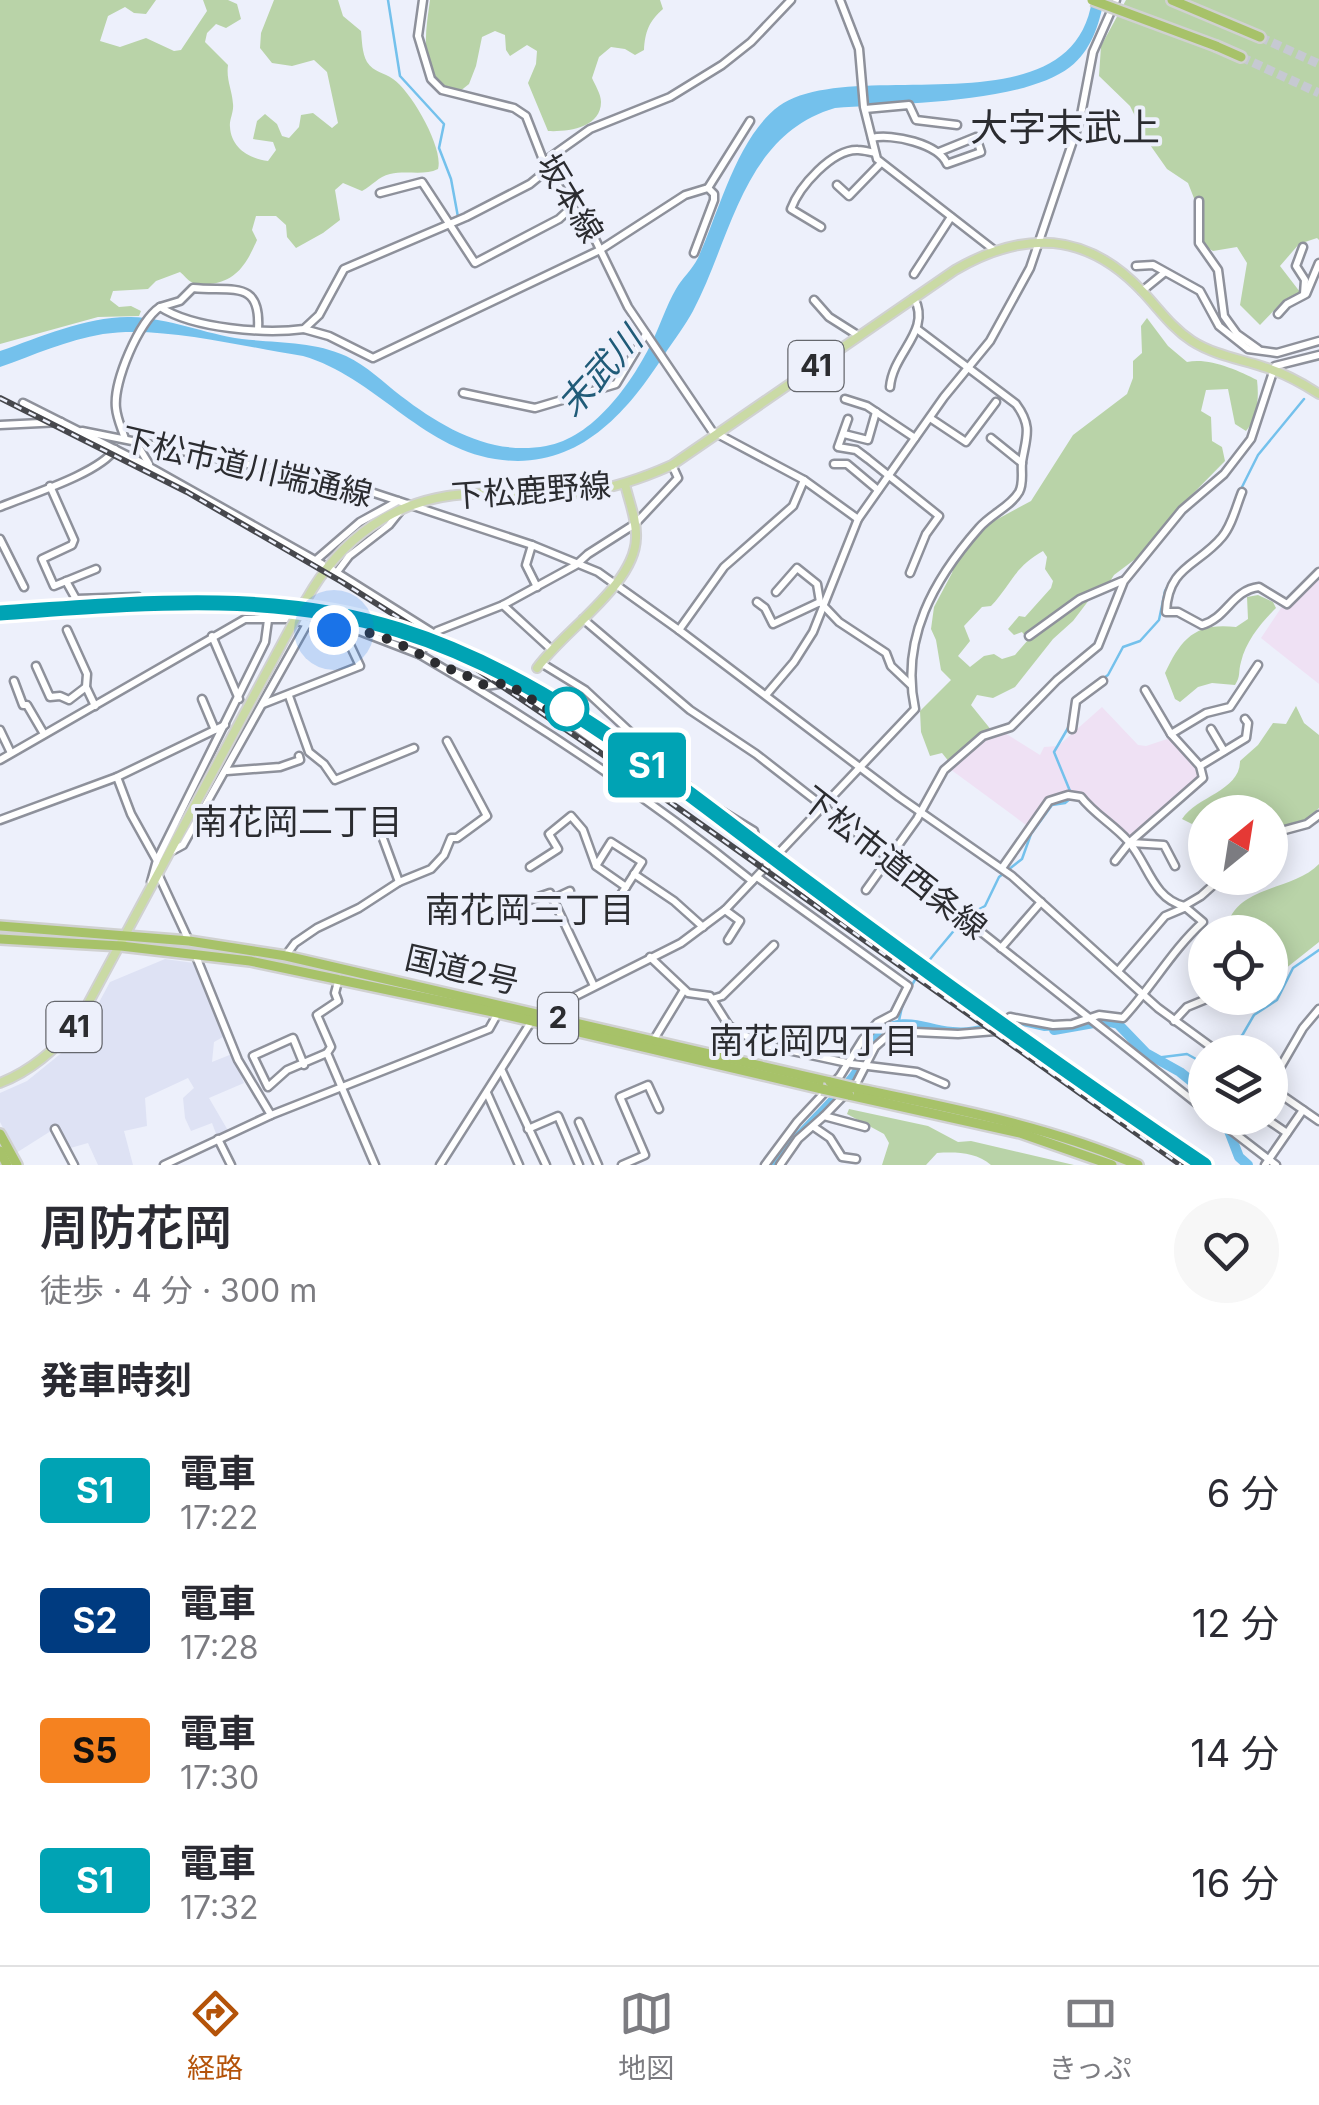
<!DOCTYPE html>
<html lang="ja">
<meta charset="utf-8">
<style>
body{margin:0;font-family:Inter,"Noto Sans JP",sans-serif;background:#f7f7f7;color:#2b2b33;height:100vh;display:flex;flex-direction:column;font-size:38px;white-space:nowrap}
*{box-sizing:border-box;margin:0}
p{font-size:32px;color:#7c7c81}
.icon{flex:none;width:55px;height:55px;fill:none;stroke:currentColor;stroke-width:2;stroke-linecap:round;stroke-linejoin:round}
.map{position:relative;height:1165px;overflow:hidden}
.drawer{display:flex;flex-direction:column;background:#fff;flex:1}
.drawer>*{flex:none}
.badge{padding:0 20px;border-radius:8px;font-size:35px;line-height:65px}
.needle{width:65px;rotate:30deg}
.buttons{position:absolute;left:1188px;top:795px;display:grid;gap:20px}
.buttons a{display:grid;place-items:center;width:100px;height:100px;border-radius:50%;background:#fff;box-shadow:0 5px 25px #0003;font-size:50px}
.you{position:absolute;width:50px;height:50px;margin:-25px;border:8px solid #fff;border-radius:50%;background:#1a73e8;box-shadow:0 0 0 15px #1a73e833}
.map>.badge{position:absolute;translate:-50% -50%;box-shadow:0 0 0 5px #fff}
h2{padding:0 40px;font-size:38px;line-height:90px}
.round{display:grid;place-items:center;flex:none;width:105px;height:105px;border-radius:52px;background:#f7f7f7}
.summary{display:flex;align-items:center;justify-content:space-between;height:170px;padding:0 40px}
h1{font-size:48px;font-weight:600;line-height:75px}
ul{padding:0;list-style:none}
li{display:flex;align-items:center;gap:30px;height:130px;padding:0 40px}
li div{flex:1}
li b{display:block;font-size:38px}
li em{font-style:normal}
li .badge{min-width:110px;font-weight:700;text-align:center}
.dock{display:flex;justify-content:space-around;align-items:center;height:140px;border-top:2px solid #e1e1e2;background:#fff;font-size:28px;color:#7c7c81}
.dock a{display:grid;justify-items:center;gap:5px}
.dock .active{color:#b45309}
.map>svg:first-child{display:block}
.built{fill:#dee2f4}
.education{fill:#efe1f4}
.green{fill:#b9d3a8;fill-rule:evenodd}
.water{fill:#74c1ec}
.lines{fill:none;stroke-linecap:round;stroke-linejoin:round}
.stream{stroke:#74c1ec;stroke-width:2.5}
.river{stroke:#74c1ec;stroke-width:10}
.minor-tunnel{stroke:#c6c9d2;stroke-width:6;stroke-dasharray:6 3;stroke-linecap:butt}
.highway-tunnel{stroke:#c6c9d2;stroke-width:9;stroke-dasharray:9 4.5;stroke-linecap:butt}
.minor-casing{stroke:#8e919b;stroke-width:11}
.major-casing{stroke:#d0d1d1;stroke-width:12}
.highway-casing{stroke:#d0d1d1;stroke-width:14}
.minor{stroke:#fff;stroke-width:6}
.major{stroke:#cadaa5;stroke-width:8}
.highway{stroke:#a7c269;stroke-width:9}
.rail-casing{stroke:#47484d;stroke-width:6}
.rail{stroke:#edf0fb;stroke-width:2.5;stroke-dasharray:8;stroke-linecap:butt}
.major-bridge-casing{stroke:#d0d1d1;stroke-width:12;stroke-linecap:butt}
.highway-bridge-casing{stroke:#d0d1d1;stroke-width:14;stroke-linecap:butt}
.major-bridge{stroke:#cadaa5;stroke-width:8}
.highway-bridge{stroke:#a7c269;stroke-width:9}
.line-casing{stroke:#fff;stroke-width:22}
.line{stroke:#00a3b4;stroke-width:15}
.walk{stroke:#2b2c30;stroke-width:10;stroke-dasharray:0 18}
.stop-dot{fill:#fff;stroke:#00a3b4;stroke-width:5}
.labels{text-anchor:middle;stroke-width:8;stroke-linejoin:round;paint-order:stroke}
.shield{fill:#edf0fb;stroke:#65676d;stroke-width:2.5}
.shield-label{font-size:30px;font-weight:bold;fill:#2b2c30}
.street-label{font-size:32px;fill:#2b2c30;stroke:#edf0fb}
.water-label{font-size:35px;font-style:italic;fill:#205b78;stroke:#edf0fb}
.neighbourhood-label{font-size:35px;fill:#2b2c30;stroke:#edf0fb}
.quarter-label{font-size:38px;fill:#2b2c30;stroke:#edf0fb}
</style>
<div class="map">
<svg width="1319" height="1165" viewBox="0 0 1319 1165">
<rect width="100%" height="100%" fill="#edf0fb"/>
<path class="built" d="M165,959L194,963L223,1037L214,1042L212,1062L232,1054L244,1083L209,1098L230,1134L218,1139L212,1123L191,1131L185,1118L183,1098L194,1088L188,1078L145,1098L147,1126L124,1131L133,1165H98L88,1143L67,1149L54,1129L16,1153L0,1122V1093L27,1081L64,1051L89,1021L110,982Z"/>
<g class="education">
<path d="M1317,578L1319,579V684L1261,638L1283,605L1288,607Z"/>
<path d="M1102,707L1138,745L1146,746L1170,738L1200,769L1199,778L1133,838L1092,805L1082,793L1068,792L1049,797L1026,825L950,769L975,744L1005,733L1040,755L1044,747L1058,746Z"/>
</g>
<g class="green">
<path d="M0,0H156L146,14L134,13L125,7L108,16L100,41L120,47L146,38L174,51L181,50L207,11L203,0H228L237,4L241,19L226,28L216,24L207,33L205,42L228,65C226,80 232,89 233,104C234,112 229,120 230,127C231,148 250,159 268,161L276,150L273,142L253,139L257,121L265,114L277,124L282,136L289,138L299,127L301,115L313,113L332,128L338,123L327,72L314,60L292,66L272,63L260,48L261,33L274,0H338L343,16L361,31C362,41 362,53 367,62C374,73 384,72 393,79C411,91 444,148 438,169C424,176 406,170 390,174C378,177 373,185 362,191L343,183L335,190L340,220L323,233L296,248L287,237L286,225L276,216H256L252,230L257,240C247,263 237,281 210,284C207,284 195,284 193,283C187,280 184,275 180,272L156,281L148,289L113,291L110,300L119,307L131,306L141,311L139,316L98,317L0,344Z"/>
<path d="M430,0H660L663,9C649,21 645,32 644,50L635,55L625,49L611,47L599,57L592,78C595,85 601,94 601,102C601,128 567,132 548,131L528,83L536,64L537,51L527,45L510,56L506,50L505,35L495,31L482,37L476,66L469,84L459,92L443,87C419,62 426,31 430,0Z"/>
<path d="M1126,0H1319V240L1317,238L1299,244L1280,266L1300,292L1284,300L1260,325L1240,305L1247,263L1237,247L1213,251L1201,244V216L1188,183L1167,169L1148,142L1130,106L1099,76L1101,46Z"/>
<path d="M1147,318L1168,346L1187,362C1208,357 1238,370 1257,380C1259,397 1258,417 1246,431L1235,424L1228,389L1206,390L1201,411L1211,417L1212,441L1222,447L1225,461L1170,517L1138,557L1114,575L1102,594L1089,600L1073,621L1053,639L1015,687L993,698L977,695L971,705L992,731L967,745L950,763L942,753L930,756L921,732L920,711L951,680L941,670L936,640L931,629L934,607L952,573L959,549L970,534L1031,501L1073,435L1127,394L1133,378V361L1142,353L1141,326ZM1043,551L1047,557L1045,569L1053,581L1051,588L1025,617L1019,616L1008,629L1014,635L1022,632L1028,640L1015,655L1002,659L994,654L984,656L970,667L958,656L970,641L964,626L982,607L991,606C1011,585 1014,567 1043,551Z"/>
<path d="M1258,595L1273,602L1276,608C1261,623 1246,641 1241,662C1238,672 1241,676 1235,685L1212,683L1198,687L1180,702L1175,699L1165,673C1181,639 1195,622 1236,627L1248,619L1247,597Z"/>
<path d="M1296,706L1304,723L1319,735V808L1307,819L1270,829V812L1201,813L1192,824L1182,819C1197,796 1240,791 1240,761L1258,745L1273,723L1286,724Z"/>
<path d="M1319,864V942L1285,969L1277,986L1270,985V932H1221L1226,930C1235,884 1292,892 1319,864Z"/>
<path d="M849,1109L928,1126L958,1142L971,1141L1074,1165H991C976,1152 956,1152 937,1153L926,1165H882L889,1143L884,1134L847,1114Z"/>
</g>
<g class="water">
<path d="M1092,0H1104C1099,25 1091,51 1070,67C1022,104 896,103 835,108C743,135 732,237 693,311C685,326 674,340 664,355C625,416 575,472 495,459C420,447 375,377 303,356C244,347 161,325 103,334C67,340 34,355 0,367V351C41,337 87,316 131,317C169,318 205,334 242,339C277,343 313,341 346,356C367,366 383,382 401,396C443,428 491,456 546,446C593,438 631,384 651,344C660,326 666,306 676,289C682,278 692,270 698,258C719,212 737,137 779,106C852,54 1072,134 1092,0Z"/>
<path d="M1006,1018L1063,1030L1044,1031L1018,1025L969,1032L892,1027C873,1040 870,1060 856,1077C831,1108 801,1133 777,1165H769C793,1131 825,1105 850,1073C864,1055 868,1028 893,1021C912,1015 934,1026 953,1027C973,1029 988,1023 1006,1018Z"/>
</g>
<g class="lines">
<g class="stream">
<path d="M388,0L400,76L444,124L439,148L451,179L458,217L450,221"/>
<path d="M322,304L340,268L378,251"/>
<path d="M1240,491L1258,455L1304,399"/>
<path d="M1070,791L1054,752L1068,728L1075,698L1108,675L1123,647L1140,641L1159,620L1165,591L1175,574L1217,538"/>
<path d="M968,915L985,906L999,877L1022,859L1031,834L1052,805L1065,803L1070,799"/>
<path d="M899,1022C903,983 937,953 960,923"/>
<path d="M1227,1052L1243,1034L1254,1015L1277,1000L1293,968L1319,950"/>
<path d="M1155,1058L1187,1054L1205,1064"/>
</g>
<g class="river">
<path d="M1054,1030L1105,1021L1118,1024L1146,1053L1180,1072L1205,1092"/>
<path d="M1224,1118L1239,1157L1248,1165"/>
</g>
<path class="minor-tunnel" d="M242,701L254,708"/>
<g class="highway-tunnel">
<path d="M1260,37L1319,64"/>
<path d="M1241,57L1319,93"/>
</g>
<defs>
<g id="minor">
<path d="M423,0L418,36L431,79L442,90L514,108L526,116L547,170L594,237L628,307L712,431L804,480L858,519"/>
<path d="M840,0L859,49L864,107L877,159L994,250"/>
<path d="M865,109L909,105L916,120L957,125"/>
<path d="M872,138C892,133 939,144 947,164L981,152L976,137L939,152"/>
<path d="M545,161L590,129L670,97L722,65L751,42L791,0"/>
<path d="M837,185L849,196L881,163"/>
<path d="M380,193L422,182L475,263L559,219L572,207"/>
<path d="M1199,201V243L1218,270L1224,316L1237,334L1258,349"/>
<path d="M821,227L791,209C799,187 832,149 858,150C864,150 869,152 875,153"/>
<path d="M1303,247L1296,266L1305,280L1304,294"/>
<path d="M694,253L714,200V194L708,188"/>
<path d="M1136,266L1153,265L1200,291L1219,326L1248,349L1277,353L1319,341"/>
<path d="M914,274L951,217"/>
<path d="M1142,291L1164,273"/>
<path d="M814,300L829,317L859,336"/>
<path d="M160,307L180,301L193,288C232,292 261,279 258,329"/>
<path d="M1278,314L1287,304L1306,294L1319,263"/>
<path d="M304,329L329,336L373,358L600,250L685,195L708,188L750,121"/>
<path d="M890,387C893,352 932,331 914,298"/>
<path d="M463,393L535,408L616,384L646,334"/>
<path d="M845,399L867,406L915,438"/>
<path d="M23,403L148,466L322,564"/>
<path d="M930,418L966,442L996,402"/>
<path d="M848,419L838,447L856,450L868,459L939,516L926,534L910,573"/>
<path d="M0,425L61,422"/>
<path d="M82,431L312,477L374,493L532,545L598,572L679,630L899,797L1012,876L1158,1008L1218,1052"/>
<path d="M844,434L868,440L876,412"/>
<path d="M991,438L1022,463"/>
<path d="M125,439C122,429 117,419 116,408C113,382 139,321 160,307C194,329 265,334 304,329L319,315L344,269L466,217L530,184L547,170"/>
<path d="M135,441L149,464"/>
<path d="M834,464H847L878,490"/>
<path d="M50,486L74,540L72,545L42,559L54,586L96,569"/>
<path d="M1242,492C1236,507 1232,525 1222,537C1198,566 1168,566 1166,612H1178L1202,625C1227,618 1232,590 1259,587L1287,604L1319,572"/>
<path d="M0,507C29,495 100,473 115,449"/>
<path d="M0,539L24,587"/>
<path d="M532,545L526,565L537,587"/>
<path d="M316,560L360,522L398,501"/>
<path d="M331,569L433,633"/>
<path d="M337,572L349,556L389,525L401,510"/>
<path d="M66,581L76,599L138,597"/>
<path d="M776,592L797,568L817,584L820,602L839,622L886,653L891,666L911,685"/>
<path d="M757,602L765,608L773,624L820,602"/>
<path d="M503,605L552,650"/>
<path d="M583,619L690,710L756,754L824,807L1205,1110"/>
<path d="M67,630L87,674L86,687L95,706"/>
<path d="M679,630L724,567L793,506L804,480"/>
<path d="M212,636L239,699"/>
<path d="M1029,636L1080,599L1122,581"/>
<path d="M419,654C536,722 647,796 752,881"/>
<path d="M541,663L585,690L703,800L754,831L756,841L777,856"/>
<path d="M36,666L50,697L60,696L69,700L86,687"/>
<path d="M450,670L486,686L505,683L578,729L668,795"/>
<path d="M14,681L23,705H27L44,734"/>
<path d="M766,695L794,662L813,632L858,519L944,397L990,341L1030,268L1080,120L1093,52L1116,0"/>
<path d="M289,696L309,752L324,764L335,780L414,748"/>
<path d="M202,699L215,730"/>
<path d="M263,704L360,666L342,628"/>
<path d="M1072,729L1076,701L1103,681"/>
<path d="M1211,729L1224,751"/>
<path d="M0,730L11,753"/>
<path d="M1171,734L1206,713L1230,707L1258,665"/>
<path d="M0,760L245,619H289L328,629H354L419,654L437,631L503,605L576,565L588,554L635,524L678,478L672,465"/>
<path d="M1200,766L1246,738L1248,723L1245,719"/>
<path d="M227,771L280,767L300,760L299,756"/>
<path d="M117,777L131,814L156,859"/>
<path d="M0,820L117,777L225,725"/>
<path d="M378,825L399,882"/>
<path d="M1270,834L1307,824L1319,815"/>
<path d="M1131,843L1164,845L1175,866"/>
<path d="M170,852L183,845L307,624"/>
<path d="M1115,861L1130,842L1203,778L1200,766L1171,734L1145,690"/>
<path d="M530,867L558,849L549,834L571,816L583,830L596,866L626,887L642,862L611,842L596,866"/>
<path d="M1002,868L1049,801L1068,795L1081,797C1094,814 1114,825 1128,841C1148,863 1152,898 1184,906L1201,896L1221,878"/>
<path d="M158,874L189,941"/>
<path d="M634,874L674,901L703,927"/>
<path d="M757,877L908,986L894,1014L877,1023L863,1039L840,1076L797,1122L765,1165"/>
<path d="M151,882L157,860L265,642L268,620"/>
<path d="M866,890L917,819L944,770L983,736L1011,727L1057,680L1098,646L1124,581L1182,510L1224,474L1251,439L1275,366L1319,355"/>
<path d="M553,899L594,986"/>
<path d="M613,906L626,887"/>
<path d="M725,910L740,921L728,940"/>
<path d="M494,912L550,893L553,899L570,891"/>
<path d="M1001,948L1041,902"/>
<path d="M195,954L238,1060L271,1115"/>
<path d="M286,955L295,943L317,928L359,908L399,882L431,869L444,855L451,838H457L487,816L447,741"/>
<path d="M650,957L688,993L710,996L729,1026L760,1044L852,1064L917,1072L945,1084"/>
<path d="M1199,957L1205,972"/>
<path d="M1118,971L1165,916L1184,908"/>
<path d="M339,978L335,993L338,1001L317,1015L331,1047L327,1053L375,1165"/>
<path d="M712,999L722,996L774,945"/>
<path d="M1010,1017L1053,1025L1072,1024L1099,1015L1123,1018C1152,987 1172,950 1203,922L1184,906"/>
<path d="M1174,1021L1187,1007L1209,998"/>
<path d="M653,1041L684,990"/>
<path d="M304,1065L293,1038L253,1056L268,1087L287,1070L327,1053"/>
<path d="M502,1071L546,1165"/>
<path d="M1270,1085L1303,1028L1319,1009"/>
<path d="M1270,1087L1319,1121"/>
<path d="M487,1093L519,1165"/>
<path d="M824,1116L857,1082L875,1047L893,1031L958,1034L995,1031"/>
<path d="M1215,1118L1276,1165"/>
<path d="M1265,1118L1287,1133"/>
<path d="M579,1122L598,1165"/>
<path d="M814,1127L830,1138L842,1157L856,1159"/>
<path d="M55,1129L74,1165"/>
<path d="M528,1129L558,1116L579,1165"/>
<path d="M218,1139L231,1165"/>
<path d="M164,1165L271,1115L489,1029L498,1013"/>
<path d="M440,1165L531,1022L554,1007L681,943L725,910L915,709C900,639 934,579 979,528C991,514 1010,507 1019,492C1024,483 1021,472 1022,462C1026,437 1033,427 1016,404L917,329"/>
<path d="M622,1165L645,1155L620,1097L648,1085L659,1109"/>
<path d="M780,1165L798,1139L824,1116L865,1127"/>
<path d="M1265,1165L1303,1110"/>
</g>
<g id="major">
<path d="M306,600C340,539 395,498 467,494C505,491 545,497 583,492C615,488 643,478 672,465L955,270C1024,230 1086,231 1143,292C1159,309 1172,328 1192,341C1214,355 1240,359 1264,367C1284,373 1302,383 1319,394"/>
<path d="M537,668C563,631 635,585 636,538C637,520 629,502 625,484"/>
<path d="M0,1083C31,1071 54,1050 76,1026L292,625"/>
</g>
<g id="highway">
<path d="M1172,0L1260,37"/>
<path d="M1216,46L1241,57"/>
<path d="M0,926L189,941L286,956L830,1082"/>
<path d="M0,939L121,946L250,961L498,1013L822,1089"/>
<path d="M855,1088C950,1108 1048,1126 1138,1165"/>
<path d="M849,1095L1020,1133L1112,1165"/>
<path d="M0,1134L17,1165"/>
<path d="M0,1151L7,1165"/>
</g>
</defs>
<use href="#minor" class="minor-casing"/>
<use href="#major" class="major-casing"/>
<use href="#highway" class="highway-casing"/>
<use href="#minor" class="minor"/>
<use href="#major" class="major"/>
<use href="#highway" class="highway"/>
<defs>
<g id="rail">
<path d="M0,398L187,492L342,582L434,640L602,754L1181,1165"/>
<path d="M0,613C131,603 286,587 411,635"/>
<path d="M517,680L629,751L796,874"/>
<path d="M1170,1142L1204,1165"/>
</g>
</defs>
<use href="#rail" class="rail-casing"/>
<use href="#rail" class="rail"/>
<defs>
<path id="major-bridge" d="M292,625L306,600"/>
<g id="highway-bridge">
<path d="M1092,0L1216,46"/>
<path d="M830,1082L855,1088"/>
<path d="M822,1089L849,1095"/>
</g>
</defs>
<use href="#major-bridge" class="major-bridge-casing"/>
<use href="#highway-bridge" class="highway-bridge-casing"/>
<use href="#major-bridge" class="major-bridge"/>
<use href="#highway-bridge" class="highway-bridge"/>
</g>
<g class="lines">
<defs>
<path id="line" d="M0,613C131,604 271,589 399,630C549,677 672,782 797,875C930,974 1066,1072 1204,1165"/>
</defs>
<use href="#line" class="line-casing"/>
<use href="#line" class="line"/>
<path class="walk" d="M334,630C372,625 416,652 448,670L454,669L486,686L506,683L558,716L567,709"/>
</g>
<circle class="stop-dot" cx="567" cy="709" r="20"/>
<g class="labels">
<g class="shield">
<rect x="788.5" y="341" width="55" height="50" rx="8"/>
<rect x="538" y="993" width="40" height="50" rx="8"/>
<rect x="46.5" y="1002" width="55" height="50" rx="8"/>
</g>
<g class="shield-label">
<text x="816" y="376">41</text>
<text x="558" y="1028">2</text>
<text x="74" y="1037">41</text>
</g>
<g class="street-label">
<text transform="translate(570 198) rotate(59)" y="11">坂本線</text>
<text transform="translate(247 467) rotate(13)" y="11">下松市道川端通線</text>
<text transform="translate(531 491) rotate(-4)" y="11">下松鹿野線</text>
<text transform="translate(894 863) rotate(38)" y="11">下松市道西条線</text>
<text transform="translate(462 970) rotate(13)" y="11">国道2号</text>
</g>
<g class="water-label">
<text transform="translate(600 372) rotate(-48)" y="12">末武川</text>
</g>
<g class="neighbourhood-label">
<text x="298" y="834">南花岡二丁目</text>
<text x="530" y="922">南花岡三丁目</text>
<text x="814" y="1053">南花岡四丁目</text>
</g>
<g class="quarter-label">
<text x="1065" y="141">大字末武上</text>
</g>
</g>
</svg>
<div class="buttons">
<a><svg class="needle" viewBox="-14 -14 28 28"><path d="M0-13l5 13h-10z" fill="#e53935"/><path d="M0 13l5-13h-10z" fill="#7c7c81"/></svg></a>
<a><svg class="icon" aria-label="locate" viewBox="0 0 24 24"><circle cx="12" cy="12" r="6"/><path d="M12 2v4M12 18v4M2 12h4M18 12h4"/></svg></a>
<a><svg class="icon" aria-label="layers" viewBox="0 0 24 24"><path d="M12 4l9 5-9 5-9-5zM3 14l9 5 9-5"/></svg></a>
</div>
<div class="you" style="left:334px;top:630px"></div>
<b class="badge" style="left:647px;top:765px;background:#00a3b4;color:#fff">S1</b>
</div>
<section class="drawer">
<div class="summary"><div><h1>周防花岡</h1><p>徒歩 · 4 分 · 300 m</p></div><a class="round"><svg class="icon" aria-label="heart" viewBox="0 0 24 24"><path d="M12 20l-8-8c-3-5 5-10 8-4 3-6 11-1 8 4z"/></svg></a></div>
<h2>発車時刻</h2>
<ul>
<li><span class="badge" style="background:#00a3b4;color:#fff">S1</span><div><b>電車</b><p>17:22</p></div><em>6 分</em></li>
<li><span class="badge" style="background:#003b80;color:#fff">S2</span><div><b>電車</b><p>17:28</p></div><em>12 分</em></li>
<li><span class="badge" style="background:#f58220;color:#111">S5</span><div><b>電車</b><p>17:30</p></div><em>14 分</em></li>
<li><span class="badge" style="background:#00a3b4;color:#fff">S1</span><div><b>電車</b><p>17:32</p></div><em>16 分</em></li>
</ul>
</section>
<nav class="dock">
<a class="active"><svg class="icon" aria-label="directions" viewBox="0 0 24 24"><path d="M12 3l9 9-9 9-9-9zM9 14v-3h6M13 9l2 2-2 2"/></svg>経路</a>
<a><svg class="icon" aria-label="map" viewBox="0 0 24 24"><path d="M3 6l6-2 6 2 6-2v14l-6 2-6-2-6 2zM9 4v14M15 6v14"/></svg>地図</a>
<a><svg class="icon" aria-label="tickets" viewBox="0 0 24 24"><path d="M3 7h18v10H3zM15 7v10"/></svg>きっぷ</a>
</nav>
